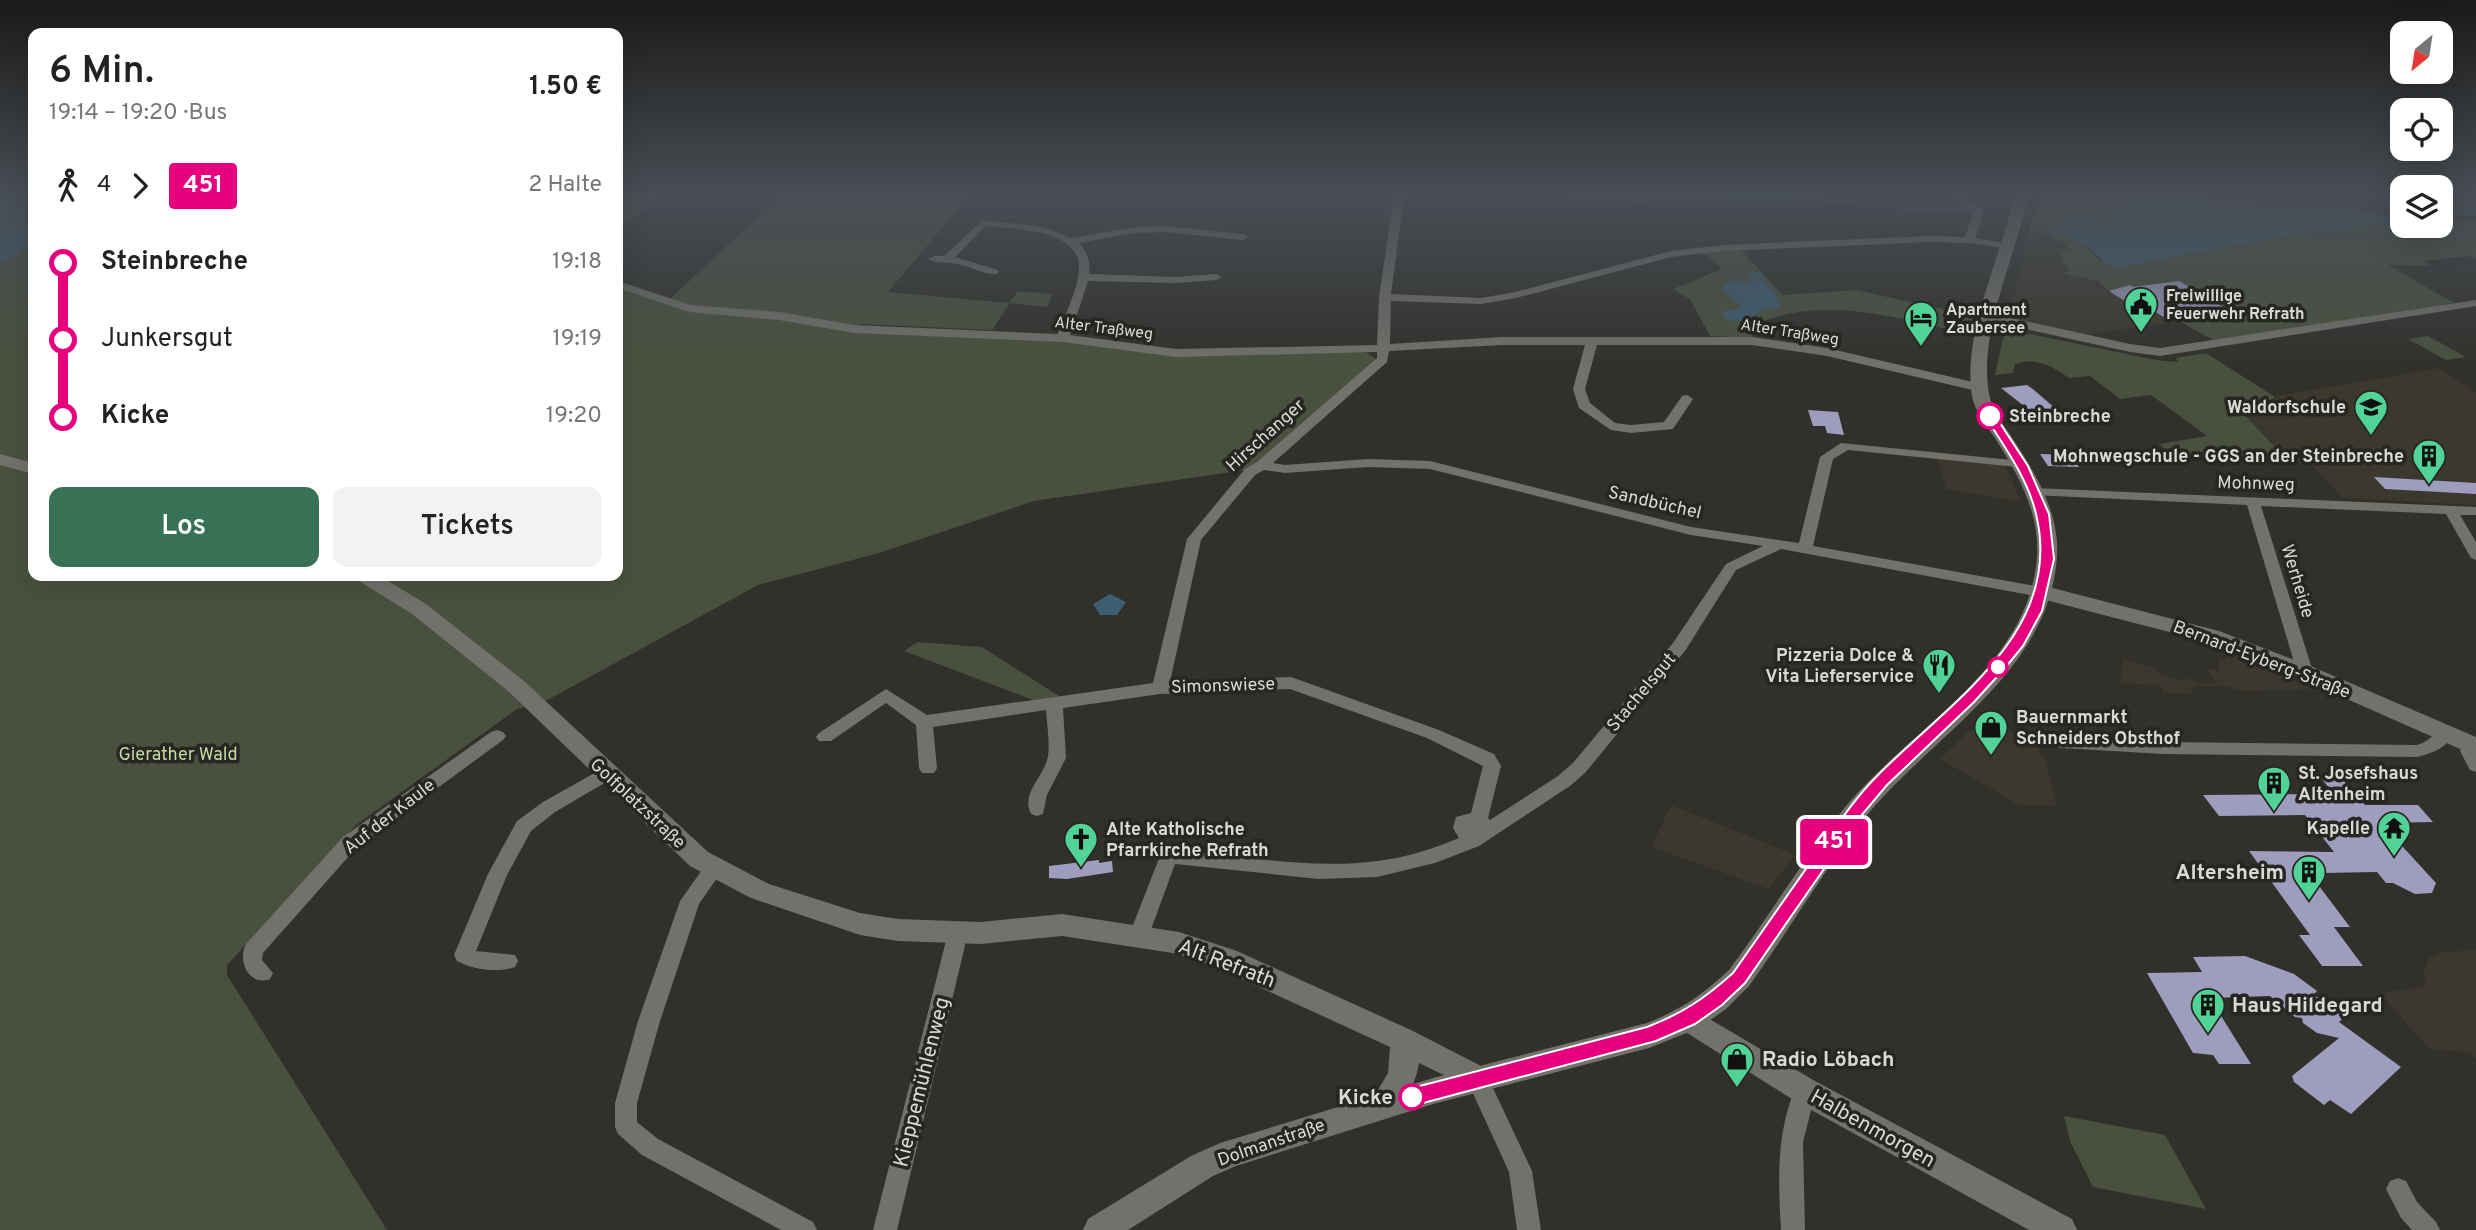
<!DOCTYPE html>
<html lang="de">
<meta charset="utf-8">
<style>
body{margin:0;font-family:Overpass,sans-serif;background:#f2f2f2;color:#222;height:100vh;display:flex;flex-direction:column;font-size:26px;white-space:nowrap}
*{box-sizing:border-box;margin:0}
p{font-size:23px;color:#767676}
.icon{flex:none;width:38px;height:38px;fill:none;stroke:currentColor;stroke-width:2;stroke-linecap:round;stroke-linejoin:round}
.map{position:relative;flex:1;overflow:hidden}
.drawer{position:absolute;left:28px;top:28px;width:595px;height:553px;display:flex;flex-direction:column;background:#fff;border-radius:14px;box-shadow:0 7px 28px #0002}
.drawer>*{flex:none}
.badge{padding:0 14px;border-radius:5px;font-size:24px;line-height:46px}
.needle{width:46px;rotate:210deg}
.buttons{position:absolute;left:2390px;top:21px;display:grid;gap:14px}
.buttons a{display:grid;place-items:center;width:63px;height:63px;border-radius:14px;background:#fff;box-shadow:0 7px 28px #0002;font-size:35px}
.map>.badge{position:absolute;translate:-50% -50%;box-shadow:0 0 0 4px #fff}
.legs{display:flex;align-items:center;gap:10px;height:77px;padding:0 21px;font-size:23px}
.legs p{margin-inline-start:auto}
.overview{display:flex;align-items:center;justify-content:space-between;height:119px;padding:0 21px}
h1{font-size:38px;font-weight:600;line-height:52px}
.cta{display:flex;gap:14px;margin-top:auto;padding:14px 21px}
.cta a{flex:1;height:80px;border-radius:14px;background:#377257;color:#fff;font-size:28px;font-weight:600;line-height:80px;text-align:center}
.cta a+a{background:#f2f2f2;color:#222}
ul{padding:0 21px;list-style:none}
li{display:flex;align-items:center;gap:24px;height:77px;font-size:26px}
li i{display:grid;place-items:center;width:10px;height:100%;margin:0 9px;background:currentColor}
li i::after{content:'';width:18px;height:18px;margin:-9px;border:5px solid;border-radius:50%;background:#fff}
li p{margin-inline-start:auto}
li:first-child i{background:linear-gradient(#0000 50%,currentColor 0)}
li:last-child i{background:linear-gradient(currentColor 50%,#0000 0)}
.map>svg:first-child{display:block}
.built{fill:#3b382d}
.green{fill:#49513e;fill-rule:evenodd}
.water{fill:#3d5d70}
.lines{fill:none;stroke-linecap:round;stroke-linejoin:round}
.stream{stroke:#3d5d70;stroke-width:3.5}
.building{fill:#9e9dbe}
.minor{fill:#72716b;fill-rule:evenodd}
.tertiary{fill:#72716b;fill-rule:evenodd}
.secondary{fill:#72716b;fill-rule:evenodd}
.line-1{fill:#e6007e;stroke:#fff;stroke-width:2}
.stop-1-dot{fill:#fff;stroke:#e6007e;stroke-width:3.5}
.labels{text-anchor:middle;stroke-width:7;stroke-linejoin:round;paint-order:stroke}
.far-poi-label{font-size:16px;font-weight:bold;fill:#d9d9d5;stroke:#272622;text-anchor:start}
.far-street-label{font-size:16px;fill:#d9d9d5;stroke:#272622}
.poi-label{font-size:18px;font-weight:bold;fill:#d9d9d5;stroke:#272622;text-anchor:end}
.stop-label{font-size:18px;font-weight:bold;fill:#d9d9d5;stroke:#272622;text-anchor:start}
.street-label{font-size:18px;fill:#d9d9d5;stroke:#272622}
.park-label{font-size:18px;fill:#c4d9a1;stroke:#272622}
.near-poi-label{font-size:21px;font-weight:bold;fill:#d9d9d5;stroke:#272622;text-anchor:start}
.near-street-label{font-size:21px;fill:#d9d9d5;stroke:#272622}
.near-stop-label{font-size:21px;font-weight:bold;fill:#d9d9d5;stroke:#272622;text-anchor:end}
</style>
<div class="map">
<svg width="2476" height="1230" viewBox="0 0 2476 1230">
<rect width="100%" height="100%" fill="#31302b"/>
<g class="built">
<path d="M2033,232L2053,237L2068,249L2064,259L2070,270L2064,274L2100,281L2108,288L2178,321L2083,335L2009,317L2027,240Z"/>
<path d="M2439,368L2476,392V505L2342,498L2310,463L2289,462L2243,412L2262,410L2278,396Z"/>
<path d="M1937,457L2005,465L2021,502L1946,489Z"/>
<path d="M2228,652L2313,689L2241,691L2226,686H2193L2192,694L2163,693L2161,685L2121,683L2122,659L2156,668L2157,673L2183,681L2184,678L2200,683H2216L2207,670L2208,668L2219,671V657L2225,659Z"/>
<path d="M1993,728L2029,737L2037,743L2041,756L2045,757L2057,806L2019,805L1940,759L1969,731Z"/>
<path d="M1671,805L1776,847L1795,855L1769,889L1651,847Z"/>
<path d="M2476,950V1059L2472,1053L2429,1049L2380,993L2425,987L2424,969L2429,958L2445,952Z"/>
</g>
<g class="green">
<path d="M618,196H660L618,231Z"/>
<path d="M780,196H969L888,292L1009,303L1018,291L1052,294L1047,307L1010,303L992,330L860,324L858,327L691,306L670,299Z"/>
<path d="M1531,196L1627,199L1710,198C1685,212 1564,199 1531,196Z"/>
<path d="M1714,196H1794L1965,209L1968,210L1954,211L1974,214L1897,209L1896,206C1838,199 1776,199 1716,200L1715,198L1732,197Z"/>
<path d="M2039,196H2201L2275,204L2361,209L2394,219L2403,217V220H2394L2403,226H2441V220L2476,221V259L2468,256L2423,261L2432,266L2388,265L2454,303L2215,341L2172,317L2154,311L2144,313L2106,289L2099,281L2064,274L2069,269L2060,260L2063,258L2059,252L2068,249L2062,242L2055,240L2053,237L2033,232L2027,240ZM2207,201L2221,206L2287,212L2379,215L2391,219L2390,223L2292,235L2119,267L2099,260L2087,246L2076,241L2063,222L2111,217L2107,211L2083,206L2100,208L2132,202Z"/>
<path d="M2441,196H2476V211L2458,212L2441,201Z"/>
<path d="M33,240V576H618V287L684,310L771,317L850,332L1050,338L1182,356L1366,352L1376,359L1260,464L1245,470L1034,501L879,553L758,585L542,703L517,709L356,825L227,965V975L387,1230H0V262L17,254Z"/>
<path d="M1723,250H1741L1782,295L1856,290L1974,316L1968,334C1898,318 1818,293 1750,327L1753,338L1710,336L1690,299L1673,289L1722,269L1703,253Z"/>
<path d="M2005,329L2156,360L2178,362L2176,358L2206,353L2275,397L2262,410L2243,413L2289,462L2169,456L2160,444L2207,436L2151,395L2120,399L2090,376L2069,378C2053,366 2035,357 2015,364L2013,373L1995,375Z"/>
<path d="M2428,336L2466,357L2446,360L2408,339Z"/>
<path d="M918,642L982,647L1059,696L1057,700H1033L904,651Z"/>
<path d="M2064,1116L2165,1135L2206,1209L2093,1187L2070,1141Z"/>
</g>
<g class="water">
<path d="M0,196H33V240L17,254L0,262Z"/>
<path d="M2207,201C2262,214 2322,209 2380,215L2391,219V223L2292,235L2119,267C2101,265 2099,254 2086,245C2075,239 2063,238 2053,231L2055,225L2068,221L2111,217L2107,211L2072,208L2066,205L2036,210L2064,203L2073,207L2099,208L2132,202Z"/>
<path d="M1761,272L1764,275L1762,279L1774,292L1782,307L1765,310L1741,321L1726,320L1722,312L1738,308L1739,304L1723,290L1725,284L1736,280L1748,284L1751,281L1745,274Z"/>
<path d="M1110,594L1126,602L1117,615H1100L1093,604Z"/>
</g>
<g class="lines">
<g class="stream">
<path d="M1567,196L1791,198L1968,211"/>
<path d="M2441,215L2476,214"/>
<path d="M2383,218L2403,216"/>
</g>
</g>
<g class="building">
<path d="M2179,281L2231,312L2178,320L2172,317L2165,318L2154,311L2144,313L2109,291L2130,285L2133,287Z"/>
<path d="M2027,385L2034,390L2071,422L2047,424L2001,388Z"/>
<path d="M1808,410L1838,412L1844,435L1827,433L1825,426H1813Z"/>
<path d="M2040,454L2071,455L2079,467L2048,466Z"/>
<path d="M2374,477L2476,483V494L2385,489Z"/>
<path d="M2317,773L2343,780L2365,805H2418L2433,822L2381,823L2436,883L2432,893L2415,894L2393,883H2386L2377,872L2322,873L2326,878H2313L2350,927H2334L2363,966H2322L2299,935H2310L2249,851L2334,852L2305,815L2219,816L2203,795L2334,794Z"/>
<path d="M1099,860V863L1112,861L1113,872L1067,879L1049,878V866Z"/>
<path d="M2245,956L2294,974L2317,991L2312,996L2330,1000L2344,1010L2346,1015L2339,1022L2401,1067L2351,1114L2330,1100L2324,1105L2294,1082L2292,1076L2339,1038L2317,1033L2303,1023L2302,1018L2295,1017L2270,996L2210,998L2251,1064H2219L2213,1055L2193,1053L2147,973L2202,972L2193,957Z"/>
</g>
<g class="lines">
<g class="minor">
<path d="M1394,196H1404L1391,294L1481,298L1515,292L1671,251L1723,245L1930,236L1965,237L1973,212L1948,196H1960L1983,209L1984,211L1975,238L2013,245V249L1969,243L1930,242L1723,251L1671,257L1516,298L1481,304L1391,301L1390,344L1502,337H1752L1827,348L1986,385V391L1981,392L1827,356L1752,345H1597L1585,389L1590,403L1615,423L1631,425L1664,422L1682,396L1687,395L1693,399L1673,429L1631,433L1611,430L1579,408L1573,389L1585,345H1502L1389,351L1387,362L1273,463L1285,465L1368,459L1430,461L1691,527L1799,543L1820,457L1841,443L2022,461L2027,462L2029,465L2027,468L1848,450L1833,459L1813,546L2041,587L2049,592L2041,597L1781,549L1736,570L1685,651L1585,773L1570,786L1479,846L1435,863L1377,877L1319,879L1175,864L1149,935L1146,941L1139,943L1132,941L1129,935L1162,851L1169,849C1237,855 1309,870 1377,861C1405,858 1433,849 1459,838L1453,828L1456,817L1471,813L1483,766L1427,738L1290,689L1160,694L1063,708L1066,758L1047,795L1043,814L1037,816L1031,814C1020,793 1045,776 1048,756C1050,742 1047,725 1046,710L933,727L937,768L934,773H922L919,768L916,725L886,703L831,741H819L816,737L819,733L886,689L927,715L1153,683L1187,539L1245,469L1257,462L1377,358V352L1176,357L1063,342L855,333L779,320L689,312L618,288V281L690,305L779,312L855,325L1058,334C1065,315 1080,285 1079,266C1078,229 1012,229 986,226L955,257L998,270V274C985,276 971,266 957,264C948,262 936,264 928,259L934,256H944L983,220L1044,227L1071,238L1134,227L1165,226L1243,234L1248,237L1243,240L1165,232L1134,233L1079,243C1087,252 1091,261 1089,274L1176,277L1216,274L1222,277L1216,280L1176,283L1088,281L1070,335L1176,349L1377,345L1379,297ZM1368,467L1430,469L1691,535L1763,546L1726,564L1673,643L1573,763L1558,776L1490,820L1488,818L1501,766L1494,754L1439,730L1291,677L1170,682L1201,540L1255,475L1264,470L1285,473Z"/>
<path d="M2476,300V306L2160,356L2130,352L1989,321L1983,317L1989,313L2130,344L2160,348Z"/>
<path d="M2035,488L2476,507V515H2460L2476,542V560L2471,558L2446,514L2261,506L2313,672L2305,678L2297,672L2247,505L2030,495L2028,492Z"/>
<path d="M2445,729L2451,731L2454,735C2444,749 2433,753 2417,757L2164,754L2061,748L2031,740L2028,736L2031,732L2037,730L2061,736L2164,742L2417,745C2429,742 2434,732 2445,729Z"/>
<path d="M497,730L503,732L506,736L503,740L357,847L263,953L262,960L273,973L270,979C249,987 237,961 246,944L343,837L491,732Z"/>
<path d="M2470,739L2476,740V772L2470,770L2460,751L2464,741Z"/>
<path d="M607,766L613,768L616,773L613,778L555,812L531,831L507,875L476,951L515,955L518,961L515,967C497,973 474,970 457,961L454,955L488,874L517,821L543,802Z"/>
<path d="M714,860L721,863L724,868L699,904L660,1021L637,1103V1122L658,1139L813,1222L817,1230H781L642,1155L618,1134L615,1127V1103L638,1021L680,901L707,863Z"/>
<path d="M958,925L965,927L968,933L897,1230H873L948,933L951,927Z"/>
<path d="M1477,1068L1485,1071L1532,1171L1541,1230H1517L1509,1172L1466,1078L1469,1071Z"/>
<path d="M1805,1081L1813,1084L1816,1091L1803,1142L1805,1230H1781C1778,1180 1776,1131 1797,1084Z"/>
<path d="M2398,1178L2406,1181L2417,1202L2436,1222L2440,1230H2412L2401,1218L2386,1189L2390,1181Z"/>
</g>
<g class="tertiary">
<path d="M0,454L33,463V474L0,465Z"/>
<path d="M356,576H380L426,604L524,681L708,852L769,884L860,913L898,919L981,922L1062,914L1179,932L1237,951L1411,1030L1487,1069L1492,1078L1487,1087L1477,1091L1419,1063C1416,1083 1403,1111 1384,1119L1374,1115L1369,1105L1388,1073L1390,1047L1218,968L1179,954L1062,936L981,944L898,941L860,935L751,898L690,866L508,691L412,614L359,581Z"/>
<path d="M2041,585L2219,631L2313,667L2476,737V756L2297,677L2204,641L2034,597L2031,592L2034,587Z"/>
<path d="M1689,1007L1815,1081L2072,1219L2077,1230H2029L1795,1101L1679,1028L1675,1019L1679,1010Z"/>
</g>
<path class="secondary" d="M2014,196H2028C2016,257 1976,336 1990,398C1993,413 2005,426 2013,439C2036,474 2060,514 2057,557C2049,674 1929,737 1863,820C1822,873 1788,932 1749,986L1726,1009L1699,1028L1649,1048L1433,1104L1236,1166L1213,1176L1128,1230H1083L1088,1219L1191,1156L1220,1143L1433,1078L1647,1023C1682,1009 1702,995 1729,970C1769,916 1804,858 1846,806C1911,728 2030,667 2037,556C2040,512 2017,473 1995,438C1986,425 1975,412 1972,396C1962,333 2001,258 2014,196Z"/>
</g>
<linearGradient id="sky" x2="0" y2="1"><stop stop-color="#1b1a18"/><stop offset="0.53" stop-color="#484e55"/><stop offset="1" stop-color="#484e55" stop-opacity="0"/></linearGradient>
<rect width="2476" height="368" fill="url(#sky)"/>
<path class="line-1" d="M1986,414H1994L2028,466L2049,514L2054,559L2042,611L2023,646L2005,668L1974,702L1887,785L1860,817L1745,983L1722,1005L1695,1024L1656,1041L1412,1106L1406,1103L1403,1097L1406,1091L1412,1088L1647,1027C1683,1013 1704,999 1733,973C1760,934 1788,895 1815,856C1835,829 1853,800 1877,776C1947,704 2065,633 2036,514C2028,479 2004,446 1985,416Z"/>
<defs>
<symbol id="civic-pin" viewBox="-11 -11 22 30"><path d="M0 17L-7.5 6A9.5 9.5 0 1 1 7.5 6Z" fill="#51d397" stroke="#272622"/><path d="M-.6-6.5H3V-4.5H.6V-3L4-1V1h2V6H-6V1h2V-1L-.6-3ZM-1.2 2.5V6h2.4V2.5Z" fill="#111"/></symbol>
<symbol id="hotel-pin" viewBox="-11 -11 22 30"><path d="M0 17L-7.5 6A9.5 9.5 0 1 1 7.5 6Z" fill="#51d397" stroke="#272622"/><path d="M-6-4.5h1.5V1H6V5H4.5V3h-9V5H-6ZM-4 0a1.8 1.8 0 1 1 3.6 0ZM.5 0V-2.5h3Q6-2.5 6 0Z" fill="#111"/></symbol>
<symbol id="school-pin" viewBox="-11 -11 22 30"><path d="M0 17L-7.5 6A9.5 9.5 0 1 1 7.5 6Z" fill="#51d397" stroke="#272622"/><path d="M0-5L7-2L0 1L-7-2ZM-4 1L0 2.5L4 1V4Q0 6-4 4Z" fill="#111"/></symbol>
<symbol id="building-pin" viewBox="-11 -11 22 30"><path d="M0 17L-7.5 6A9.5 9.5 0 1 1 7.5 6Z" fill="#51d397" stroke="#272622"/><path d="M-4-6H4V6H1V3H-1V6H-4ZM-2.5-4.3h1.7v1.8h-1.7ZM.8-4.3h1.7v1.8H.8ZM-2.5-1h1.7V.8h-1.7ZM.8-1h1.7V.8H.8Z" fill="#111"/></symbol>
<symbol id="restaurant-pin" viewBox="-11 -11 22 30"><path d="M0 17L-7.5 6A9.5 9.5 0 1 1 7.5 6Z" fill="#51d397" stroke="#272622"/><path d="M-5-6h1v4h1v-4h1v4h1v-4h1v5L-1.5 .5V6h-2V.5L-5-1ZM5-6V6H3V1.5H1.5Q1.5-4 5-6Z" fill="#111"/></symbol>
<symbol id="shop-pin" viewBox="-11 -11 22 30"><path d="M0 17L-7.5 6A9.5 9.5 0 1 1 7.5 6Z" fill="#51d397" stroke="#272622"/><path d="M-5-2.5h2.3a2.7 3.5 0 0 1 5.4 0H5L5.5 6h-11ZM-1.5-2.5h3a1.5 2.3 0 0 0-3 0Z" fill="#111"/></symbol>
<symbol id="temple-pin" viewBox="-11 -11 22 30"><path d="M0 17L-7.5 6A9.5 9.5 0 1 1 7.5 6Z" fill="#51d397" stroke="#272622"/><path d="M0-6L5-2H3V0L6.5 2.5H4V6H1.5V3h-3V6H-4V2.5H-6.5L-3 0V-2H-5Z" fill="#111"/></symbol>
<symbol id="church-pin" viewBox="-11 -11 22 30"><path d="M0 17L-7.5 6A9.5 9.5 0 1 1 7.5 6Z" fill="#51d397" stroke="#272622"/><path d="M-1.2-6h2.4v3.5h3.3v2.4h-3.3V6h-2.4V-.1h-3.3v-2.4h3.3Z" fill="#111"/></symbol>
</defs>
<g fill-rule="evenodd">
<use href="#civic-pin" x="2122" y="285" width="38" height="52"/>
<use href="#hotel-pin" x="1902" y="299" width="38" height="52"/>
<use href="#school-pin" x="2352" y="388" width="38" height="52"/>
<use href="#building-pin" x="2410" y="437" width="38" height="52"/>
<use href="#restaurant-pin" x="1920" y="646" width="38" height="52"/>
<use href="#shop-pin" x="1972" y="708" width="38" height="52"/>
<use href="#building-pin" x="2255" y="764" width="38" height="52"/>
<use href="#temple-pin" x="2375" y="809" width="38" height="52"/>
<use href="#church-pin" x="1062" y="820" width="38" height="52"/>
<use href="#building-pin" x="2290" y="853" width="38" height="52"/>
<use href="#building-pin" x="2189" y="986" width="38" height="52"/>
<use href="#shop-pin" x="1718" y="1040" width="38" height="52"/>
</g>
<g class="stop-1-dot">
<circle cx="1990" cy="416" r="12"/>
<circle cx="1998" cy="667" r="9"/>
<circle cx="1412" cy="1097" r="12"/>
</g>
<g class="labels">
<g class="far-poi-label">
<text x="2166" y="301">Freiwillige<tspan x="2166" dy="18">Feuerwehr Refrath</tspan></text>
<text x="1946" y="315">Apartment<tspan x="1946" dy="18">Zaubersee</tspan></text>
</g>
<g class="far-street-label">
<text transform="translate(1104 327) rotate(7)" y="6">Alter Traßweg</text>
<text transform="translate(1790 331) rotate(9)" y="6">Alter Traßweg</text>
</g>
<g class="poi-label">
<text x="2346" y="413">Waldorfschule</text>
<text x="2404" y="462">Mohnwegschule - GGS an der Steinbreche</text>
<text x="1914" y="661">Pizzeria Dolce &amp;<tspan x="1914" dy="21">Vita Lieferservice</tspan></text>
<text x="2016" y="723" text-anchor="start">Bauernmarkt<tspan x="2016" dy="21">Schneiders Obsthof</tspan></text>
<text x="2298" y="779" text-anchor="start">St. Josefshaus<tspan x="2298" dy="21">Altenheim</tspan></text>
<text x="2370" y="834">Kapelle</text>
<text x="1106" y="835" text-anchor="start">Alte Katholische<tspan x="1106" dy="21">Pfarrkirche Refrath</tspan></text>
</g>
<g class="stop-label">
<text x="2009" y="422">Steinbreche</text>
</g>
<g class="street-label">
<text transform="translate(1265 435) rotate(-42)" y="6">Hirschanger</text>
<text transform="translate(2256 483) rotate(2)" y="6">Mohnweg</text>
<text transform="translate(1655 502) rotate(13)" y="6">Sandbüchel</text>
<text transform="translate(2298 581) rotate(73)" y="6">Werheide</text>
<text transform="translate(2262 659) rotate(21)" y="6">Bernard-Eyberg-Straße</text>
<text transform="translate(1223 685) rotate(-2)" y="6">Simonswiese</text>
<text transform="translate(1641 692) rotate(-50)" y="6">Stachelsgut</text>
<text transform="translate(638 803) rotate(43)" y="6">Golfplatzstraße</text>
<text transform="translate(389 816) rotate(-38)" y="6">Auf der Kaule</text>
<text transform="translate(1271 1142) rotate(-19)" y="6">Dolmanstraße</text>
</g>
<g class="park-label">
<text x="178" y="760">Gierather Wald</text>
</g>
<g class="near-poi-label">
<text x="2284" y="879" text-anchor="end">Altersheim</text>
<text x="2232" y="1012">Haus Hildegard</text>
<text x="1762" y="1066">Radio Löbach</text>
</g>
<g class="near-street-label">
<text transform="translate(1227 963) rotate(21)" y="7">Alt Refrath</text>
<text transform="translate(921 1082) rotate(-76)" y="7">Kieppemühlenweg</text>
<text transform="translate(1873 1128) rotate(29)" y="7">Halbenmorgen</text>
</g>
<g class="near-stop-label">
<text x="1393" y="1104">Kicke</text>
</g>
</g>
</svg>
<div class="buttons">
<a><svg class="needle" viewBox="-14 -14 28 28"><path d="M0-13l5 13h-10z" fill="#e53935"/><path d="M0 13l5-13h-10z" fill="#767676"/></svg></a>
<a><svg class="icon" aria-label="locate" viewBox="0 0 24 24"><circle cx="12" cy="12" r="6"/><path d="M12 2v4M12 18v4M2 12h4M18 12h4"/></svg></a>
<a><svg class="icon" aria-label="layers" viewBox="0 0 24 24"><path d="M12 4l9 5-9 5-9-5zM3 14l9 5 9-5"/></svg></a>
</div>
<b class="badge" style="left:1834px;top:842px;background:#e6007e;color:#fff">451</b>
<section class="drawer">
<div class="overview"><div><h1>6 Min.</h1><p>19:14 – 19:20 · Bus</p></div><b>1.50 €</b></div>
<div class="legs"><svg class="icon" aria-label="walk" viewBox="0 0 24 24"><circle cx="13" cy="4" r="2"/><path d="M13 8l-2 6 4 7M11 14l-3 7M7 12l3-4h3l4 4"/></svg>4<svg class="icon" aria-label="forward" viewBox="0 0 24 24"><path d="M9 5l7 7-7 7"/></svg><b class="badge" style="background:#e6007e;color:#fff">451</b><p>2 Halte</p></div>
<ul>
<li><i style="color:#e6007e"></i><b>Steinbreche</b><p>19:18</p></li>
<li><i style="color:#e6007e"></i><span>Junkersgut</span><p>19:19</p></li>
<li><i style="color:#e6007e"></i><b>Kicke</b><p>19:20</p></li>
</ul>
<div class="cta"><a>Los</a><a>Tickets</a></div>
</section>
</div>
